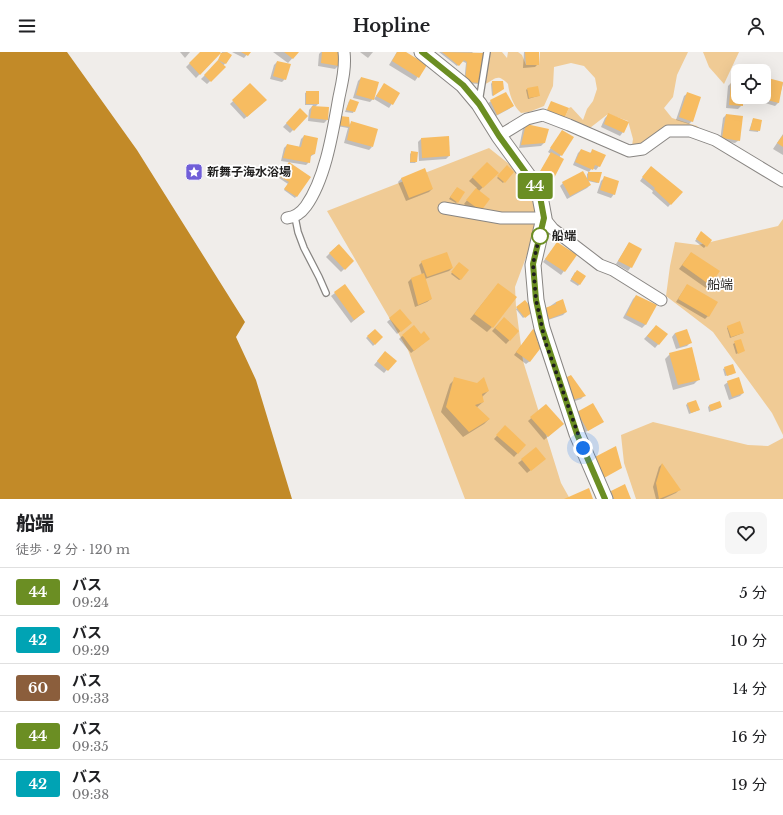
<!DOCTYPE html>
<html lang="ja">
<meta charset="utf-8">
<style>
body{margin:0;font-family:"Libre Baskerville","Noto Sans JP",serif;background:#f6f6f6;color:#202124;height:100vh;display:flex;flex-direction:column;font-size:15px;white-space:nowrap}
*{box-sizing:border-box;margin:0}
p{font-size:13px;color:#757577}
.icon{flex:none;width:22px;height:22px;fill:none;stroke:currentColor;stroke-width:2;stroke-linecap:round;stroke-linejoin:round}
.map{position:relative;height:447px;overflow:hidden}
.side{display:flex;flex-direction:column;background:#fff;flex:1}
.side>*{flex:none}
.badge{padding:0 8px;border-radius:3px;font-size:14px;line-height:26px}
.buttons{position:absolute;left:731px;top:12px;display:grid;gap:8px}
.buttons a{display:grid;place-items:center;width:40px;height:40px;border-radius:8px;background:#fff;box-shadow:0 4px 16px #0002;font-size:20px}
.you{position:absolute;width:20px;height:20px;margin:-10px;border:3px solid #fff;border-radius:50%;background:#1a73e8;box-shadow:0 0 0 6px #1a73e833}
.map>.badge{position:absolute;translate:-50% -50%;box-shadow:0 0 0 2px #fff}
.round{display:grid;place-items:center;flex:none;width:42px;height:42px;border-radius:8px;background:#f6f6f6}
.head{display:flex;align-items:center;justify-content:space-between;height:68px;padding:0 16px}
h1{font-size:19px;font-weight:800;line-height:30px}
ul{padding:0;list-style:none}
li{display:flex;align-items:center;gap:12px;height:48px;padding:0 16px;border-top:1px solid #e0e0e0}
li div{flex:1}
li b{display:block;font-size:15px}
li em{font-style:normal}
li .badge{min-width:44px;font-weight:700;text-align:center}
header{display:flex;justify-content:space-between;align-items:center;height:52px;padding:0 16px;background:#fff;font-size:18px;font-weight:800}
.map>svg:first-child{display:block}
.green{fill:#f0cb95}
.water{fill:#c28a28}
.shadow{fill:#0003}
.building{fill:#f7bc61}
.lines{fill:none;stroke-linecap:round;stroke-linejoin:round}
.service-casing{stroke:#888582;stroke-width:8}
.minor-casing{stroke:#888582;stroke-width:13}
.secondary-casing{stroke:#888582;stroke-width:17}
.service{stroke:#fff;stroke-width:5.5}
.minor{stroke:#fff;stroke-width:11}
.secondary{stroke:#fff;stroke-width:15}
.line-casing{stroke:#fff;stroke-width:9}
.line{stroke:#6b8e23;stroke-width:6}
.walk{stroke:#1f1e1d;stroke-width:4;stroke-dasharray:0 7.2}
.stop-dot{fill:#fff;stroke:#6b8e23;stroke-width:2}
.labels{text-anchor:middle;stroke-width:3.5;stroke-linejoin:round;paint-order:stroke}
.poi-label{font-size:12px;font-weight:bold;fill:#1f1e1d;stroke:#fff;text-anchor:start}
.stop-label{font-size:12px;font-weight:bold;fill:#1f1e1d;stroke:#fff;text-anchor:start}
.neighbourhood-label{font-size:13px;fill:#2b2926;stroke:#fff}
</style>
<header><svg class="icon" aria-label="menu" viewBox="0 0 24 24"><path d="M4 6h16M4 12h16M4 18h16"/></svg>Hopline<svg class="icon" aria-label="person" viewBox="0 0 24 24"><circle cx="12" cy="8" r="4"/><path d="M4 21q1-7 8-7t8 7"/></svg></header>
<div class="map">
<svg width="783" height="447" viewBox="0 0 783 447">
<rect width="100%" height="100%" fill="#f0edea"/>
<g class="green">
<path d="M484,0H502L507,6L508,0H518L522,3L526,13L539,12L540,0H688L677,23L673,45L664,56L672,66L697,74L700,77L665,83L646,95L632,94L633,87L628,69L608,62L586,79L564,67L569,56L571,55L583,68L587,57L593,49L597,37L595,26L584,14L571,11L554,15L553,34L544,54L529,60L521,61C513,54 509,41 508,32C497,21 496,27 484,33L488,13L487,3Z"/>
<path d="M703,0H739L724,32L709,15Z"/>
<path d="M489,96L528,127L541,165L515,235L516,255L523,309L561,431L570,447H465L408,298L327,159Z"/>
<path d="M783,167V383L772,361L713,280L666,244L670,214L675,190L698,193L778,174Z"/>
<path d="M653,370L748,393L768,394L783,386V447H636L624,411L621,383Z"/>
</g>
<path class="water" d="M0,0H67L137,98L245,270L236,285L256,328L292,447H0Z"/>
<g class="shadow">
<path d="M180,0H190L185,6Z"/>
<path d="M201,0H218L220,1L196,26L186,15Z"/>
<path d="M222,0H226L231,4L223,14L225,15L207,32L201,27L217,11Z"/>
<path d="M232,0H249L244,6Z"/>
<path d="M273,0H298L288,11Z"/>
<path d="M321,0H340L338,14L335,17L318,14L319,2Z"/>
<path d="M360,0H373L368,6Z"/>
<path d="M397,0H404L426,13L415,29L389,13Z"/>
<path d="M439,0H473L472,1L480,31L479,32L464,31L466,11L462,9L457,14Z"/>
<path d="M524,0H538V12L535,15L523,16Z"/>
<path d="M277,10L285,27L282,30L270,27L274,13Z"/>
<path d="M361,26L373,47L370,50L353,46L358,29Z"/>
<path d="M764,26L783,31L778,51L775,54L765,51L767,42L764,41Z"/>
<path d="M492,30L501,38L492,44L491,32Z"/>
<path d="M731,31H738V45H742V53L738,57L726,56L728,34Z"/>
<path d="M250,33L263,51L244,67L230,52Z"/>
<path d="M384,33L399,41L389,56L374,47Z"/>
<path d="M527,37L538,44L528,47L526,38Z"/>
<path d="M307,40L318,52L315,55L327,68L324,71L308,69L309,58L313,53H305V41Z"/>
<path d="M688,41L692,69L689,72L676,68L684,44Z"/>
<path d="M745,45H760L756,50L744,47Z"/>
<path d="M349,49L354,59L353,61L345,60Z"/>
<path d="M491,49L513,54L509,57L494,65L487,52Z"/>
<path d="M300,57L307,64L290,81L283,75Z"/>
<path d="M609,62L623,80L620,84L601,75L605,66Z"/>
<path d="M726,63L739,88L735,91L720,89L723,66Z"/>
<path d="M339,66L349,73L352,70L372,95L369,98L344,91L348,76L337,74Z"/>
<path d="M753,67L761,69L758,80L749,79Z"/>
<path d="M527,73L544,91L541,94L519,96L523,76Z"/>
<path d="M562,79L561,103L559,106L551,129L548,132L536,126L551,102L548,100Z"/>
<path d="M783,82V103L773,97Z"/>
<path d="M304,84L314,102L310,105L309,110L306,113L281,109L284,96L287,93L299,95L301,87Z"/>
<path d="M421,87L449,104L446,107L419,109L418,90Z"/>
<path d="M581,98L589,102L593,98L599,114L596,118L592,116L589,120L573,113L578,101Z"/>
<path d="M412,100L416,110L415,111H410V102Z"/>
<path d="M487,111L497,121L479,139L477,162L464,152L477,136L469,129Z"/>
<path d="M288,112L310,125L295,146L284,138L288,132L279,126Z"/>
<path d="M507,115L513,120L503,131L497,126Z"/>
<path d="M648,118L681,140L668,155L652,141L653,139L640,129Z"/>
<path d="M588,121L599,130L597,131L588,129L590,133L587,136L567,147L560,134L563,131L587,128V122Z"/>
<path d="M402,126L432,137L429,140L406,149L398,130Z"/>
<path d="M604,126L614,142L611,146L597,141L601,129Z"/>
<path d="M456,137L457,150L456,151L449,147Z"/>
<path d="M700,182L711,188L704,196L695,189Z"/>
<path d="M557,191L564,219L561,223L543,210Z"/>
<path d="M629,191L631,215L628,219L616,212Z"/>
<path d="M338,193L353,209L341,220L326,205Z"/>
<path d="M691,201L709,232L706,236L679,217Z"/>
<path d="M422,210L452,216L449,219L425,227L431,247L427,250L415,255L408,230L411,227L422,223L419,213Z"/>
<path d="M457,213L461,227L459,228L451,222Z"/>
<path d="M575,220L585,225L578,234L570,229Z"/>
<path d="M498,232L492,275L487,280L470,267Z"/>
<path d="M687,233L708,264L705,267L676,250Z"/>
<path d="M344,234L364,260L351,271L331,244Z"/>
<path d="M636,244L655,254L645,273L642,276L623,266L633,247Z"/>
<path d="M525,249L532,259L523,266L516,257Z"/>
<path d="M556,250L566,260L563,263L545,269L542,260Z"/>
<path d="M400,258L407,274L397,282L387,270Z"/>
<path d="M504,266L518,279L506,292L492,279Z"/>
<path d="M728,275L743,281L730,286L727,276Z"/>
<path d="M653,277L667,282L655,296L644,287Z"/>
<path d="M375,278L382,285L373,294L366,286Z"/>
<path d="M533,278L536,290L530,309L526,312L514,303Z"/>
<path d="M675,281L691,290L687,294L676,297L672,285Z"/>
<path d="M402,284L425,290L411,301L399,287Z"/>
<path d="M740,288L743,299L736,302L733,292Z"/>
<path d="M385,300L395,309L384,321L374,313Z"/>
<path d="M670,302L699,327L694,332L673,338L665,307Z"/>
<path d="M732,313L733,322L725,324L723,317Z"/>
<path d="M455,327L488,339L482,345L483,350L476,356L489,367L484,372L463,385L441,360L450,332Z"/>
<path d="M562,330L584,344L581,347L569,351Z"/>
<path d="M728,330L743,341L740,344L729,348L724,333Z"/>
<path d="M688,351L699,358L689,362L686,353Z"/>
<path d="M720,351L721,355L720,356L709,360L708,355L709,354Z"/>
<path d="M546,353L559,375L544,388L528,369Z"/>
<path d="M577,361L602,370L584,381Z"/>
<path d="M505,375L525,393L514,405L494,387Z"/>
<path d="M522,408L541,410L527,421L518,411Z"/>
<path d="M662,412L679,438L676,441L663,447H656L653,435L659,415Z"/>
<path d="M611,439L630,447H610L608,443Z"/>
</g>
<g class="building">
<path d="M200,0H220L221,1L227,0L232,3L226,12L218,8L221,1L200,23L189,11Z"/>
<path d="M241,0H251L248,4Z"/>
<path d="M284,0H299L293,7Z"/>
<path d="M322,0H341L339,14L321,11Z"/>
<path d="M397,0H406L427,13L419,26L392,9Z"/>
<path d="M442,0L484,1L481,31L465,30L467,10L464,8L459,14Z"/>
<path d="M525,0H539V13H526Z"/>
<path d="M218,8L226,15L211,30L204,23Z"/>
<path d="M277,9L291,12L286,28L273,24Z"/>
<path d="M361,25L379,30L374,48L356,43Z"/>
<path d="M764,25L783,30L779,51L767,48L770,38L764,37Z"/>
<path d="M492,29H503L504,37L493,44Z"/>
<path d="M731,30H738V45H743V54L729,53Z"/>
<path d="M250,31L267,48L247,65L232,48Z"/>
<path d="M384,31L400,41L393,53L376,44Z"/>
<path d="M538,34L540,44L529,46L527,36Z"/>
<rect x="306" y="39" width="13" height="13"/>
<path d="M506,40L514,54L497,63L490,48Z"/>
<path d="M687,40L701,45L693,70L679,65Z"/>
<path d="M350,47L359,50L355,60L346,58Z"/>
<path d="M551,49L569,56L564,67L546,60Z"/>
<path d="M312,54L329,55L328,68L310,66Z"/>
<path d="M300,56L308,64L294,79L286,71Z"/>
<path d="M608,61L629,70L624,81L604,72Z"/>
<path d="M726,62L743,64L740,89L722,86Z"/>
<path d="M340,64L349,65L350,75L338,73Z"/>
<path d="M753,66L762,68L760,79L750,78Z"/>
<path d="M351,69L378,77L373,95L347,88Z"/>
<path d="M526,72L549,77L545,91L521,93Z"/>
<path d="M562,78L574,85L562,104L550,96Z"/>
<path d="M304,83L318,86L315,102L311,103L310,111L283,106L287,92L301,95Z"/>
<path d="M783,83V95L777,91Z"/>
<path d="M449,84L450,104L422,106L421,86Z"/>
<path d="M581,97L591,101L592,97L606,103L600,115L595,113L593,118L575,110Z"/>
<path d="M411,99L418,100L417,110H410Z"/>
<path d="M551,100L564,107L552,130L538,123Z"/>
<path d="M289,110L311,125L297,145L284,137L289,130L279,124Z"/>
<path d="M487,110L499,121L483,136L472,125Z"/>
<path d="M507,113L514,120L505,131L497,124Z"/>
<path d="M651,114L683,140L671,153L654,137L655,136L642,125Z"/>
<path d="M425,116L433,137L409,146L401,126Z"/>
<path d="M583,119L591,133L570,144L562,130Z"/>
<path d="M588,120H602L599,131L588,128Z"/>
<path d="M604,124L619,129L615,143L600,138Z"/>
<path d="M457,135L465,140L458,151L450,145Z"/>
<path d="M476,136L490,147L481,159L466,148Z"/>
<path d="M701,179L712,188L707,195L696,187Z"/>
<path d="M557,190L577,203L565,220L545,207Z"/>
<path d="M629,190L642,197L632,216L618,209Z"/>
<path d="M339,192L354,209L345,218L329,201Z"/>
<path d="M447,200L453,216L427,225L421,209Z"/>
<path d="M691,200L720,219L710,233L682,213Z"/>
<path d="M459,210L469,218L461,228L451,220Z"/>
<path d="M577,218L586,224L580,233L571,227Z"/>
<path d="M424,221L432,247L418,253L411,226Z"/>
<path d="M498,231L517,245L493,276L474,262Z"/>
<path d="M345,232L365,260L354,268L334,240Z"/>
<path d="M687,232L718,250L709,265L678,247Z"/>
<path d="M636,243L657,253L646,273L626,263Z"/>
<path d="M563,247L567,260L549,267L545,256L556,252V250Z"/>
<path d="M525,248L534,259L525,266L516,255Z"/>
<path d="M400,257L412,271L401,280L389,266Z"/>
<path d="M504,265L519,279L510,289L495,276Z"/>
<path d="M740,269L744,281L731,285L727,274Z"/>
<path d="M414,273L421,282L424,279L430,287L414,299L402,283Z"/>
<path d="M656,273L668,282L659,293L647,284Z"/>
<path d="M375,277L383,285L375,293L367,284Z"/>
<path d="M533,277L542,283L537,289L543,293L530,310L516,300Z"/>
<path d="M687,277L692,291L680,295L675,281Z"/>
<path d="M741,287L745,299L738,302L734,289Z"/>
<path d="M692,295L700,328L678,333L669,301Z"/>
<path d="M385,299L397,309L388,319L377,309Z"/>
<path d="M733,312L736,321L727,324L724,315Z"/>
<path d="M571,323L586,344L572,348L565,326Z"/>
<path d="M454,325L477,331L484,325L489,339L482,342L484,350L475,353L490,367L469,380L446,355Z"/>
<path d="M739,325L744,341L732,345L727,329Z"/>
<path d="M696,348L700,358L691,361L687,351Z"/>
<path d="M720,349L722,355L711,359L709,353Z"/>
<path d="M593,351L604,370L588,379L577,360Z"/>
<path d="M546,352L564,372L548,385L530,365Z"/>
<path d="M505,373L526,393L518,402L496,383Z"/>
<path d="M616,394L622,416L604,426L593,406Z"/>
<path d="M536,395L546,407L531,419L521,407Z"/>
<path d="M662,411L681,438L659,447L656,431Z"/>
<path d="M625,432L631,447H614L611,439Z"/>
<path d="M589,436L593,447H564Z"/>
</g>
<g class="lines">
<defs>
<g id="service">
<path d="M479,50L487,0"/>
<path d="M295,165L298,180L304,196L319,225L326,241"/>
</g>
<g id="minor">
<path d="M499,84L527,67L543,63L569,73L629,99L643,97L668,79H690L715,88L783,129"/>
<path d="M444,156L501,166H544L553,177L600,213L613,218L661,248"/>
<path d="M287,166C296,165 301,161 306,154C326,126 333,78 339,45C342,31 346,15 344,0"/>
</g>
<path id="secondary" d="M422,0L463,33L479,52L499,84L539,139L544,166L533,213L536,248L542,276L577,382L605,447"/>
</defs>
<use href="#service" class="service-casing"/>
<use href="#minor" class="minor-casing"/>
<use href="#secondary" class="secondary-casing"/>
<use href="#service" class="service"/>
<use href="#minor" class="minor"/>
<use href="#secondary" class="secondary"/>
</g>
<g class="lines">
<defs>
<path id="line" d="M422,0L463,33L479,52L499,84L539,139L544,166L533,212L536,248L542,276L577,382L605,447"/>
</defs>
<use href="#line" class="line-casing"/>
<use href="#line" class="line"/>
<path class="walk" d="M540,184V182L533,212L536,248L545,289L583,396"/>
</g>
<defs>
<symbol id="sight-square" viewBox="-11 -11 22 22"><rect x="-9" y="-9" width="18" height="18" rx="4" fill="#705ed8" stroke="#fff"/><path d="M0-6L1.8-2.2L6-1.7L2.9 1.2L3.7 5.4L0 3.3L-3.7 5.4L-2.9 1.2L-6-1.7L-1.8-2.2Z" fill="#fff"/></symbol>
</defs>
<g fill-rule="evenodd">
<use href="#sight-square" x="184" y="110" width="20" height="20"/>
</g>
<circle class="stop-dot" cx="540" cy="184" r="8"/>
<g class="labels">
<g class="poi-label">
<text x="207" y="124">新舞子海水浴場</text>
</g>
<g class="stop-label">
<text x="552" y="188">船端</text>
</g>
<g class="neighbourhood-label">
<text x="720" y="237">船端</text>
</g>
</g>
</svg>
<div class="buttons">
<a><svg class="icon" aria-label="locate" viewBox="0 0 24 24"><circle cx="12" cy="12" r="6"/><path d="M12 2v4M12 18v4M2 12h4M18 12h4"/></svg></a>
</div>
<div class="you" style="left:583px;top:396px"></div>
<b class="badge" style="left:535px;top:134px;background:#6b8e23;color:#fff">44</b>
</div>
<section class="side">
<div class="head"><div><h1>船端</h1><p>徒歩 · 2 分 · 120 m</p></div><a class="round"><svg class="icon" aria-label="heart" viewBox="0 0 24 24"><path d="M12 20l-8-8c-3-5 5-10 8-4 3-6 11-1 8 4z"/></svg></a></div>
<ul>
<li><span class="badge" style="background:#6b8e23;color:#fff">44</span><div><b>バス</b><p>09:24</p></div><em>5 分</em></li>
<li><span class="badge" style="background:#00a3b4;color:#fff">42</span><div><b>バス</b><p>09:29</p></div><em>10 分</em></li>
<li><span class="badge" style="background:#8b5e3c;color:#fff">60</span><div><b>バス</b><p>09:33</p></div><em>14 分</em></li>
<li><span class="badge" style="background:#6b8e23;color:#fff">44</span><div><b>バス</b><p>09:35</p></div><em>16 分</em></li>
<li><span class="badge" style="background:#00a3b4;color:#fff">42</span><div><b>バス</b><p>09:38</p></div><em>19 分</em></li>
</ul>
</section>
